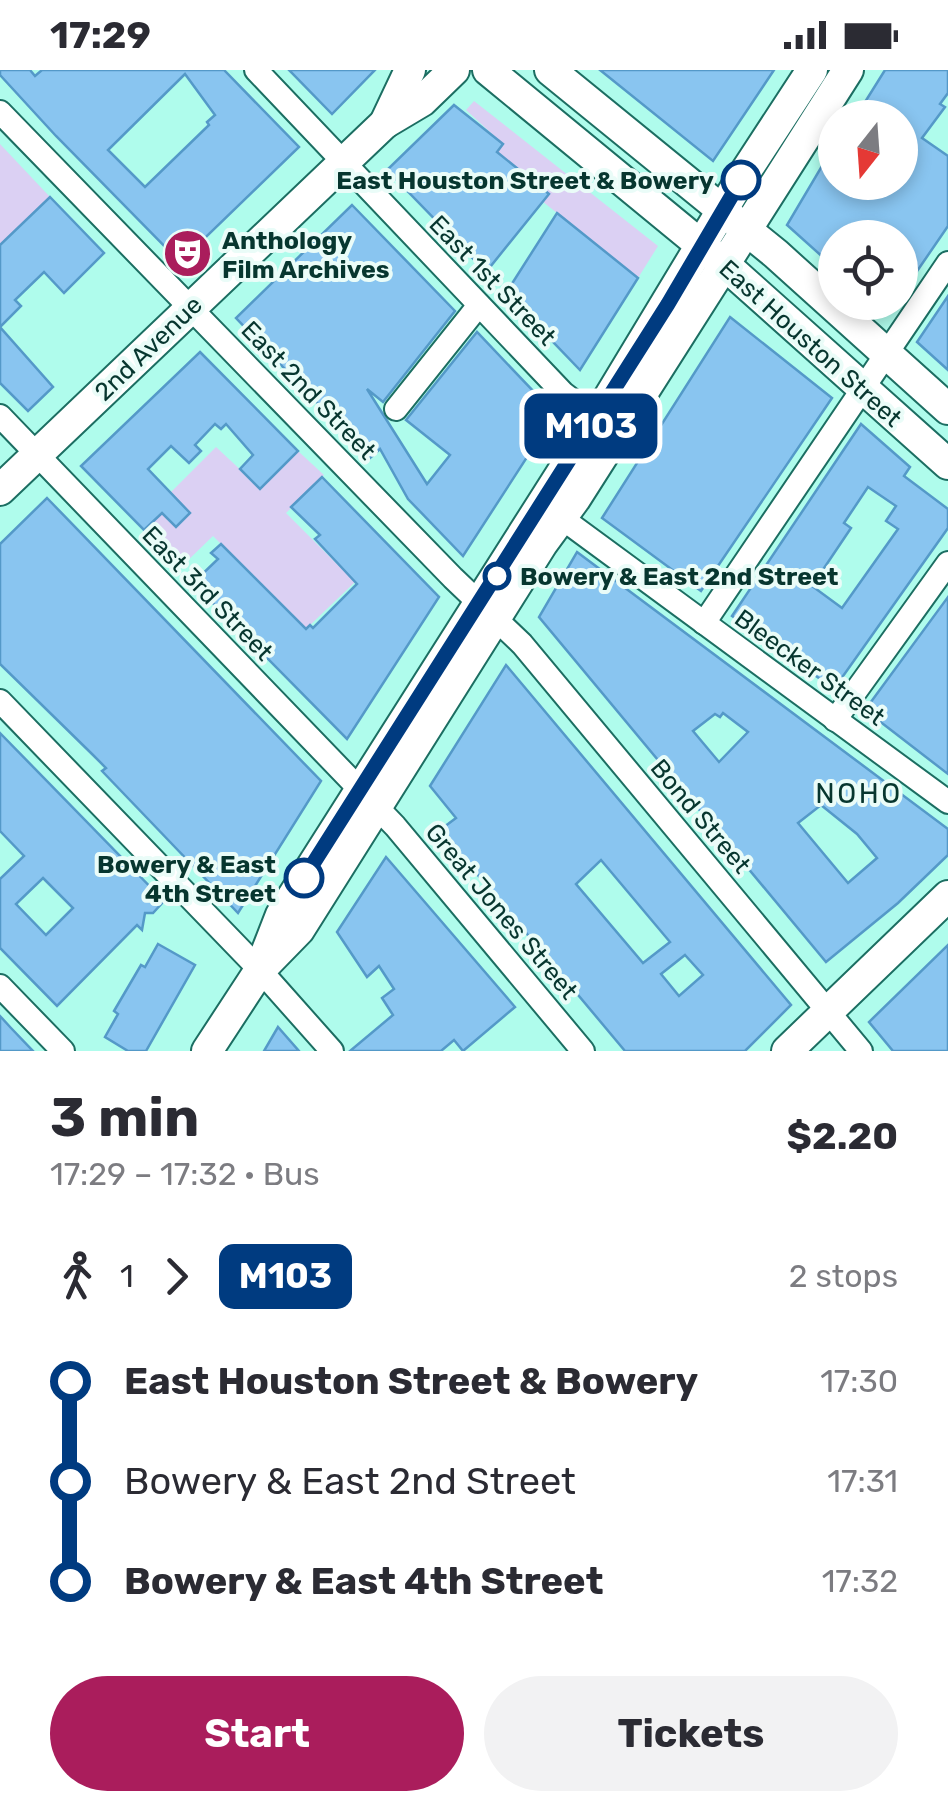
<!DOCTYPE html>
<meta charset="utf-8">
<style>
body{margin:0;font-family:Rubik,sans-serif;background:#f2f2f3;color:#2b2b33;height:100vh;display:flex;flex-direction:column;font-size:38px;white-space:nowrap}
*{box-sizing:border-box;margin:0}
p{font-size:32px;color:#7c7c81}
.icon{flex:none;width:55px;height:55px;fill:none;stroke:currentColor;stroke-width:2;stroke-linecap:round;stroke-linejoin:round}
.map{position:relative;height:981px;overflow:hidden}
.details{display:flex;flex-direction:column;background:#fff;flex:1}
.details>*{flex:none}
.badge{padding:0 20px;border-radius:15px;font-size:35px;line-height:65px}
.needle{width:65px;rotate:197deg}
.tools{position:absolute;left:818px;top:30px;display:grid;gap:20px}
.tools a{display:grid;place-items:center;width:100px;height:100px;border-radius:50%;background:#fff;box-shadow:0 5px 15px #0003;font-size:50px}
.map>.badge{position:absolute;translate:-50% -50%;box-shadow:0 0 0 5px #fff}
.legs{display:flex;align-items:center;gap:15px;height:110px;padding:0 50px;font-size:32px}
.legs p{margin-inline-start:auto}
.overview{display:flex;align-items:center;justify-content:space-between;height:170px;padding:0 50px}
h1{font-size:55px;font-weight:700;line-height:75px}
.button{display:flex;gap:20px;margin-top:auto;padding:20px 50px}
.button a{flex:1;height:115px;border-radius:60px;background:#aa1d5c;color:#fff;font-size:40px;font-weight:700;line-height:115px;text-align:center}
.button a+a{background:#f2f2f3;color:#2b2b33}
ul{padding:0 50px;list-style:none}
li{display:flex;align-items:center;gap:35px;height:100px;font-size:38px}
li i{display:grid;place-items:center;width:15px;height:100%;margin:0 12px;background:currentColor}
li i::after{content:'';width:25px;height:25px;margin:-12px;border:8px solid;border-radius:50%;background:#fff}
li p{margin-inline-start:auto}
li:first-child i{background:linear-gradient(#0000 50%,currentColor 0)}
li:last-child i{background:linear-gradient(currentColor 50%,#0000 0)}
.status{display:flex;justify-content:space-between;align-items:center;height:70px;padding:0 50px;background:#fff;direction:ltr}
.status svg{height:28px;fill:currentColor}
.map>svg:first-child{display:block}
.green{fill:#dbd0f3}
.building{fill:#89c5f0;stroke:#5499c8;stroke-width:2.5;fill-rule:evenodd}
.lines{fill:none;stroke-linecap:round;stroke-linejoin:round}
.minor-casing{stroke:#1c6e62;stroke-width:26}
.major-casing{stroke:#1c6e62;stroke-width:34}
.minor{stroke:#fff;stroke-width:22}
.major{stroke:#fff;stroke-width:30}
.line-1-casing{stroke:#fff;stroke-width:22}
.line-1{stroke:#003b80;stroke-width:15}
.stop-1-dot{fill:#fff;stroke:#003b80;stroke-width:5}
.labels{text-anchor:middle;stroke-width:8;stroke-linejoin:round;paint-order:stroke}
.stop-label{font-size:25px;font-weight:bold;fill:#07362f;stroke:#eafcf8;text-anchor:end}
.poi-label{font-size:25px;font-weight:bold;fill:#07362f;stroke:#eafcf8;text-anchor:start}
.street-label{font-size:25px;fill:#07362f;stroke:#eafcf8}
.neighbourhood-label{font-size:28px;letter-spacing:2.5px;fill:#07362f;stroke:#eafcf8}
</style>
<div class="status"><b>17:29</b><svg viewBox="0 0 49 12"><path d="M0 12V9h3v3zM5 12V6h3v6zM10 12V3h3v9zM15 12V0h3v12zM26 1h20v11H26zM47 4h2v5h-2z"/></svg></div>
<div class="map">
<svg width="948" height="981" viewBox="0 0 948 981">
<rect width="100%" height="100%" fill="#affcec"/>
<g class="green">
<path d="M474,31L658,176L638,208L542,131L497,82L503,74L466,40Z"/>
<path d="M0,74L50,127L0,175Z"/>
<path d="M216,377L260,418L298,381L324,405L286,443L355,512L306,559L213,466L181,497L144,460L176,429L171,422Z"/>
</g>
<g class="building">
<path d="M0,0H30L35,6L42,0H224L299,77L180,192L56,66L0,5ZM185,4L215,45L207,52L209,55L145,117L108,80Z"/>
<path d="M289,0H375L332,44Z"/>
<path d="M600,0H774L713,91Z"/>
<path d="M885,0H948V23L940,34L945,37L922,68L948,86V156L900,226V168H835V198L787,155L835,74V112H900V48H855Z"/>
<path d="M454,35L503,74L497,82L549,124L486,202L387,100Z"/>
<path d="M50,127L104,183L64,223L44,202L15,230L21,236L0,257L53,317L28,341L0,313V175Z"/>
<path d="M352,135L455,241L383,332L367,319L427,414L450,385L406,350L477,262L555,344L463,486L408,429L380,379L370,388L236,248Z"/>
<path d="M557,143L638,208L580,300L506,223Z"/>
<path d="M948,226V300L917,272Z"/>
<path d="M730,247L832,328L701,521L602,448Z"/>
<path d="M200,282L298,381L260,419L240,399L253,385L226,354L221,359L215,354L195,375L201,381L189,393L171,376L148,399L190,443L176,457L162,443L144,460L81,396Z"/>
<path d="M861,354L910,397L904,406L948,439V458L836,616H830L732,546ZM868,417L896,436L886,451L898,459L842,538L812,516L851,458L844,453Z"/>
<path d="M322,407L439,527L347,669L193,513L218,489L211,483L221,474L306,559L310,555L313,558L357,514L315,469L320,465L291,437Z"/>
<path d="M47,428L321,711L238,843L199,802L203,795L196,799L102,701L106,698L92,684L0,594V474Z"/>
<path d="M577,482L948,759V785L898,833L826,892L539,547ZM723,643L748,662L719,692L693,661L715,644L720,647ZM821,735L857,764L877,788L848,813L798,753Z"/>
<path d="M948,527V704L865,640Z"/>
<path d="M506,595L791,935L745,981H625L440,760L456,748L430,716ZM601,790L670,872L643,893L576,814ZM685,885L703,905L679,926L661,904Z"/>
<path d="M0,663L164,831L153,843H145L142,860L137,855L57,936L0,878V809L24,786L0,761ZM43,808L73,838L46,865L16,834Z"/>
<path d="M386,787L515,937L463,981L454,970L441,981H350L393,945L382,928L394,919L379,896L367,907L337,862Z"/>
<path d="M158,874L195,895L146,981H128L105,967L118,944L114,941L141,895L145,897Z"/>
<path d="M948,875V981H893L869,952Z"/>
<path d="M0,946L11,958L33,981H0Z"/>
<path d="M278,957L299,981H264Z"/>
</g>
<g class="lines">
<defs>
<g id="minor">
<path d="M256,0L563,323L609,358"/>
<path d="M0,42L453,508L522,574L861,981"/>
<path d="M396,339L479,235"/>
<path d="M0,346L395,756L583,981"/>
<path d="M548,438L948,732"/>
<path d="M704,553L948,193"/>
<path d="M0,631L260,900L332,981"/>
<path d="M835,650L948,493"/>
<path d="M0,916L63,981"/>
</g>
<g id="major">
<path d="M488,0L724,194L948,394"/>
<path d="M550,0L776,184L948,339"/>
<path d="M385,53L422,31L454,0"/>
<path d="M0,420L385,53L410,0"/>
<path d="M265,886L281,845L596,349L744,104L812,0"/>
<path d="M207,981L260,900L299,860L542,474L575,429L848,0"/>
<path d="M787,981L948,826"/>
</g>
</defs>
<use href="#minor" class="minor-casing"/>
<use href="#major" class="major-casing"/>
<use href="#minor" class="minor"/>
<use href="#major" class="major"/>
</g>
<g class="lines">
<defs>
<path id="line-1" d="M304,808L668,234L741,110"/>
</defs>
<use href="#line-1" class="line-1-casing"/>
<use href="#line-1" class="line-1"/>
</g>
<defs>
<symbol id="theatre-disc" viewBox="-11 -11 22 22"><circle r="9.5" fill="#aa1d5c" stroke="#eafcf8"/><path d="M-5-5.5Q0-4 5-5.5V0Q5 5 0 6Q-5 5-5 0ZM-3.3-2.5H-1v1.5H-3.3ZM1-2.5H3.3v1.5H1ZM-2.8 1Q0 5.5 2.8 1Z" fill="#fff"/></symbol>
</defs>
<g fill-rule="evenodd">
<use href="#theatre-disc" x="160" y="156" width="55" height="55"/>
</g>
<g class="stop-1-dot">
<circle cx="741" cy="110" r="18"/>
<circle cx="497" cy="506" r="12"/>
<circle cx="304" cy="808" r="18"/>
</g>
<g class="labels">
<g class="stop-label">
<text x="714" y="119">East Houston Street &amp; Bowery</text>
<text x="520" y="515" text-anchor="start">Bowery &amp; East 2nd Street</text>
<text x="276" y="803">Bowery &amp; East<tspan x="276" dy="29">4th Street</tspan></text>
</g>
<g class="poi-label">
<text x="222" y="179">Anthology<tspan x="222" dy="29">Film Archives</tspan></text>
</g>
<g class="street-label">
<text transform="translate(493 210) rotate(46)" y="9">East 1st Street</text>
<text transform="translate(811 273) rotate(42)" y="9">East Houston Street</text>
<text transform="translate(148 278) rotate(-44)" y="9">2nd Avenue</text>
<text transform="translate(309 320) rotate(46)" y="9">East 2nd Street</text>
<text transform="translate(208 523) rotate(46)" y="9">East 3rd Street</text>
<text transform="translate(810 597) rotate(36)" y="9">Bleecker Street</text>
<text transform="translate(701 746) rotate(50)" y="9">Bond Street</text>
<text transform="translate(502 841) rotate(50)" y="9">Great Jones Street</text>
</g>
<g class="neighbourhood-label">
<text x="859" y="733">NOHO</text>
</g>
</g>
</svg>
<div class="tools">
<a><svg class="needle" viewBox="-14 -14 28 28"><path d="M0-13l5 13h-10z" fill="#e53935"/><path d="M0 13l5-13h-10z" fill="#7c7c81"/></svg></a>
<a><svg class="icon" aria-label="locate" viewBox="0 0 24 24"><circle cx="12" cy="12" r="6"/><path d="M12 2v4M12 18v4M2 12h4M18 12h4"/></svg></a>
</div>
<b class="badge" style="left:591px;top:356px;background:#003b80;color:#fff">M103</b>
</div>
<section class="details">
<div class="overview"><div><h1>3 min</h1><p>17:29 – 17:32 · Bus</p></div><b>$2.20</b></div>
<div class="legs"><svg class="icon" aria-label="walk" viewBox="0 0 24 24"><circle cx="13" cy="4" r="2"/><path d="M13 8l-2 6 4 7M11 14l-3 7M7 12l3-4h3l4 4"/></svg>1<svg class="icon" aria-label="forward" viewBox="0 0 24 24"><path d="M9 5l7 7-7 7"/></svg><b class="badge" style="background:#003b80;color:#fff">M103</b><p>2 stops</p></div>
<ul>
<li><i style="color:#003b80"></i><b>East Houston Street &amp; Bowery</b><p>17:30</p></li>
<li><i style="color:#003b80"></i><span>Bowery &amp; East 2nd Street</span><p>17:31</p></li>
<li><i style="color:#003b80"></i><b>Bowery &amp; East 4th Street</b><p>17:32</p></li>
</ul>
<div class="button"><a>Start</a><a>Tickets</a></div>
</section>
